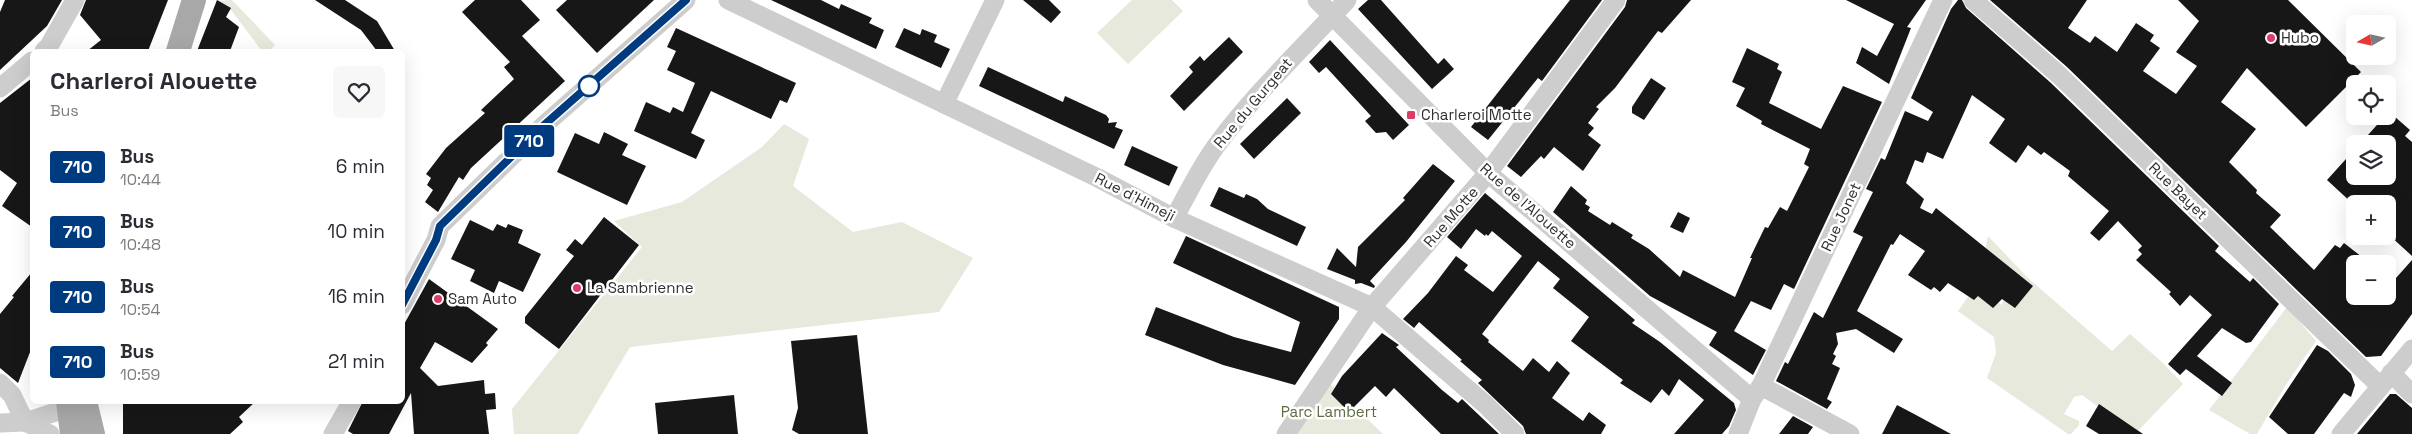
<!DOCTYPE html>
<meta charset="utf-8">
<style>
body{margin:0;font-family:"Space Grotesk",sans-serif;background:#f7f7f7;color:#2b2b33;height:100vh;display:flex;flex-direction:column;font-size:19px;white-space:nowrap}
*{box-sizing:border-box;margin:0}
p{font-size:16px;color:#7c7c81}
.icon{flex:none;width:28px;height:28px;fill:none;stroke:currentColor;stroke-width:2;stroke-linecap:round;stroke-linejoin:round}
.map{position:relative;flex:1;overflow:hidden}
.panel{position:absolute;left:30px;top:49px;width:375px;height:355px;display:flex;flex-direction:column;background:#fff;border-radius:8px;box-shadow:0 5px 20px #0002}
.panel>*{flex:none}
.badge{padding:0 10px;border-radius:4px;font-size:18px;line-height:32px}
.needle{width:32px;rotate:261deg}
.controls{position:absolute;left:2346px;top:15px;display:grid;gap:10px}
.controls a{display:grid;place-items:center;width:50px;height:50px;border-radius:8px;background:#fff;box-shadow:0 5px 20px #0002;font-size:25px}
.map>.badge{position:absolute;translate:-50% -50%;box-shadow:0 0 0 2px #fff}
.round{display:grid;place-items:center;flex:none;width:52px;height:52px;border-radius:8px;background:#f7f7f7}
.headline{display:flex;align-items:center;justify-content:space-between;height:85px;padding:0 20px}
h1{font-size:24px;font-weight:700;line-height:38px}
ul{padding:0;list-style:none}
li{display:flex;align-items:center;gap:15px;height:65px;padding:0 20px}
li div{flex:1}
li b{display:block;font-size:19px}
li em{font-style:normal}
li .badge{min-width:55px;font-weight:700;text-align:center}
.map>svg:first-child{display:block}
.green{fill:#e6e9dc}
.building{fill:#171717}
.lines{fill:none;stroke-linecap:round;stroke-linejoin:round}
.minor{stroke:#cdcdcd;stroke-width:19}
.major{stroke:#a8a8a8;stroke-width:24}
.line-casing{stroke:#fff;stroke-width:11}
.line{stroke:#003b80;stroke-width:8}
.poi-dot{fill:#dd3b69;stroke:#fff;stroke-width:2}
.stop-dot{fill:#fff;stroke:#003b80;stroke-width:2.5}
.labels{text-anchor:middle;stroke-width:5;stroke-linejoin:round;paint-order:stroke}
.poi-label{font-size:15px;fill:#303030;stroke:#fff;text-anchor:start}
.street-label{font-size:15px;fill:#303030;stroke:#fff}
.park-label{font-size:15px;fill:#5c6a3f;stroke:#fff}
</style>
<div class="map">
<svg width="2412" height="434" viewBox="0 0 2412 434">
<rect width="100%" height="100%" fill="#fff"/>
<g class="green">
<path d="M232,0L275,45L269,51H262L228,6L215,1Z"/>
<path d="M1132,0H1172L1183,11L1128,64L1097,33Z"/>
<path d="M784,124L809,139L793,186L853,232L902,222L973,258L939,312L630,347L578,434H514L512,409L642,247L614,221L682,202L762,147Z"/>
<path d="M1988,236L2028,278L2112,351L2130,334L2162,362L2183,384L2135,434L2082,395L2074,397L2064,414L2079,421V425L2071,434H2068L1987,378L1996,353L1994,337L1958,311L1974,288L2002,305L2007,287L1985,251Z"/>
<path d="M2287,307L2316,341L2287,383L2257,434H2250L2209,410Z"/>
<path d="M1324,378L1383,434H1287Z"/>
</g>
<g class="building">
<path d="M5,0H62L47,26L0,70V12Z"/>
<path d="M86,0H168L148,51H87L101,40L80,15Z"/>
<path d="M217,0L231,8L226,17L239,27L230,51H197Z"/>
<path d="M315,0H345L377,21L395,51H377L361,30Z"/>
<path d="M475,0H521L540,20L522,36L565,81L471,168L463,180L459,177L438,212L425,202L433,190L427,185L431,178L426,174L446,148L485,113L481,110L514,79L504,67L510,62L462,12Z"/>
<path d="M567,0H654L597,53L556,10Z"/>
<path d="M771,0H821L839,9L841,4L872,18L869,23L884,30L876,49Z"/>
<path d="M1023,0H1049L1061,12L1051,23Z"/>
<path d="M1368,0H1381L1438,64L1444,58L1454,69L1432,89L1358,9Z"/>
<path d="M1570,0H1602L1542,81L1538,78L1488,140L1471,127Z"/>
<path d="M1627,0H1691L1662,33L1658,31L1615,88L1596,107L1599,109L1588,123L1594,128L1588,135L1601,145L1583,171L1554,147L1544,159L1541,156L1521,177L1507,166L1625,7Z"/>
<path d="M1846,0H1926L1907,27L1911,28L1889,84L1856,63L1862,47L1877,56L1894,24Z"/>
<path d="M1958,0H1962L1966,8L2051,83L2219,246L2215,251L2250,282L2253,278L2279,304L2251,342L2246,343L2222,328L2197,356L2232,383L2222,396L2186,369L2180,375L2168,364L2212,315L2190,295L2180,306L2169,294L2171,292L2136,260L2142,254L2138,250L2142,246L2118,221L2099,241L2090,233L2109,211L2068,176L2070,171L2044,152L2041,155L2028,145L2016,163L1989,143L2005,119L1972,95L1943,159L1927,152L1923,163L1915,160L1906,183L1924,199L1920,208L1932,214L1936,208L2033,286L2015,308L2002,299L1993,308L1978,296L1974,300L1948,283L1940,292L1934,287L1931,290L1908,275L1925,251L1900,234L1893,245L1891,244L1857,311L1903,339L1894,353L1856,329L1836,333L1838,344L1833,354L1836,356L1832,364L1840,368L1827,399L1832,402L1827,409L1776,381L1785,362L1788,364L1814,312L1823,318L1863,237L1853,232L1873,192L1866,189L1881,158L1885,160L1905,111L1928,121L1933,112L1911,98L1951,9Z"/>
<path d="M1990,0H2087L2068,28L2090,43L2095,36L2117,52L2136,23L2154,35L2150,41L2160,48L2143,71L2176,94L2197,66L2176,52L2199,21L2178,0H2288L2361,72L2306,127L2247,68L2221,102L2256,129L2229,162L2257,190L2256,193L2281,215L2270,227L2314,270L2335,245L2340,248L2344,243L2371,264H2355V296H2388V287L2412,260V314L2381,356L2366,357L2067,67Z"/>
<path d="M676,28L796,83L787,103L780,100L771,119L711,91L691,133L705,140L696,159L634,131L646,102L670,113L673,107L683,112L695,83L667,70L676,51L667,47Z"/>
<path d="M904,28L920,35L922,29L937,35L934,42L950,49L941,68L895,47Z"/>
<path d="M1229,37L1243,52L1184,111L1170,96L1193,72L1189,67L1200,56L1204,61Z"/>
<path d="M1330,40L1409,125L1393,140L1386,132L1376,133L1365,121L1371,116L1326,67L1319,73L1309,62Z"/>
<path d="M1747,48L1779,64L1777,69L1782,72L1769,103L1821,129L1843,86L1882,102L1794,289L1784,284L1771,310L1751,301L1734,331L1766,350L1753,375L1709,345L1717,332L1650,296L1553,212L1571,186L1587,200L1585,204L1590,207L1588,211L1610,225L1612,222L1633,235L1631,238L1649,249L1680,277L1683,270L1735,297L1752,258H1750L1765,227L1768,228L1780,207L1787,211L1809,167L1804,164L1810,149L1761,124L1762,121L1736,106L1745,88L1732,82Z"/>
<path d="M988,67L1063,102L1065,96L1106,115L1109,119L1108,123L1117,122L1115,127L1123,130L1114,149L979,86Z"/>
<path d="M32,78V227L2,206L17,183L0,170V103Z"/>
<path d="M1651,78L1666,88L1644,120L1632,113V107Z"/>
<path d="M1287,98L1301,113L1254,159L1240,144Z"/>
<path d="M2394,116L2410,130L2405,136L2412,142V256L2388,234V204H2353L2327,180L2355,149V176H2388V144H2360L2384,117L2389,122Z"/>
<path d="M604,132L628,144L622,155L646,166L627,205L557,172L575,133L599,144Z"/>
<path d="M1132,146L1178,167L1169,186L1124,165Z"/>
<path d="M1433,164L1455,181L1406,242L1370,281L1375,286L1374,288L1361,283L1355,284V280L1327,269L1337,248L1356,267L1358,247L1405,200L1403,198Z"/>
<path d="M1219,187L1244,198L1246,194L1257,199L1268,209L1306,227L1297,246L1210,206Z"/>
<path d="M1485,193L1635,320L1632,323L1660,342L1734,403L1736,410L1729,426L1722,434H1674L1704,400L1679,379L1669,396L1662,389L1651,403L1620,383L1623,380L1571,341L1589,317L1553,288L1560,279L1538,261L1482,334L1489,340L1488,342L1523,371L1533,358L1549,372L1557,361L1570,373L1552,398L1583,421L1589,412L1606,425L1601,434H1526L1523,426L1478,383L1482,380L1460,361L1462,360L1419,322L1414,328L1403,319L1428,293L1456,256L1468,265L1464,270L1493,292L1522,256L1492,231L1488,236L1486,234L1485,236L1476,229L1461,249L1447,237Z"/>
<path d="M1678,212L1690,218L1683,233L1670,227Z"/>
<path d="M604,217L639,245L559,349L525,323V317L574,256L566,250L575,239L582,245Z"/>
<path d="M470,220L493,231L497,224L506,228L508,224L523,230L518,243L541,254L523,292L499,281L494,293L470,281L475,270L451,259Z"/>
<path d="M1186,236L1339,307V319L1295,385L1223,365L1145,335L1156,307L1234,337L1291,352L1300,322L1173,263Z"/>
<path d="M32,272V347L18,383L0,368V314L14,297L12,296Z"/>
<path d="M429,279L498,329L486,343L488,345L472,363L435,342L420,368L438,386L484,380L485,394L495,393L496,409L486,410L489,434H414L411,393L389,434H353L348,431L363,401H402V328Z"/>
<path d="M1382,333L1399,345L1396,347L1442,390L1458,403L1462,399L1499,434H1441L1394,388L1386,397L1375,386L1349,412L1331,394L1342,376Z"/>
<path d="M857,335L868,434H799L792,430L798,408L791,341Z"/>
<path d="M2317,345L2328,351L2351,374L2355,385L2351,397L2344,393L2314,434H2288L2269,417Z"/>
<path d="M2390,394H2396L2412,408V434H2357Z"/>
<path d="M734,395L738,434H658L655,403Z"/>
<path d="M123,401H256L239,417L243,422L230,434H123Z"/>
<path d="M2099,404L2143,434H2099L2086,426Z"/>
<path d="M1897,405L1916,415L1951,434H1882Z"/>
<path d="M1793,416L1813,427L1808,434H1779Z"/>
</g>
<g class="lines">
<g class="minor">
<path d="M728,0L1098,178L1174,218L1372,307L1486,405L1515,434"/>
<path d="M1317,0L1488,173L1752,399"/>
<path d="M1973,0L2059,75L2380,386"/>
<path d="M44,51L49,46L75,0"/>
<path d="M0,88L32,61"/>
<path d="M944,104L995,0"/>
<path d="M1174,218C1189,192 1201,165 1219,142C1257,91 1304,47 1347,0"/>
<path d="M402,305L436,240L440,226L543,126L686,0"/>
<path d="M2391,373L2412,394"/>
<path d="M0,383L12,395L25,422"/>
<path d="M1761,386L1850,434"/>
<path d="M25,422L50,434"/>
<path d="M0,423L25,422L68,408L83,410"/>
<path d="M333,434L352,401"/>
<path d="M1286,434L1372,307L1488,173L1616,0"/>
<path d="M1738,434L1752,399L1761,386L1943,0"/>
<path d="M2341,434L2412,349"/>
</g>
<g class="major">
<path d="M178,51L194,0"/>
<path d="M68,401L72,434"/>
<path d="M85,401L93,434"/>
</g>
</g>
<g class="lines">
<defs>
<path id="line" d="M402,305L436,240L440,226L543,126L686,0"/>
</defs>
<use href="#line" class="line-casing"/>
<use href="#line" class="line"/>
</g>
<g class="poi-dot">
<circle cx="2271" cy="38" r="5"/>
<rect x="1406" y="110" width="10" height="10" rx="2.5"/>
<circle cx="577" cy="288" r="5"/>
<circle cx="438" cy="299" r="5"/>
</g>
<circle class="stop-dot" cx="589" cy="86" r="10"/>
<g class="labels">
<g class="poi-label">
<text x="2281" y="43">Hubo</text>
<text x="1421" y="120">Charleroi Motte</text>
<text x="587" y="293">La Sambrienne</text>
<text x="448" y="304">Sam Auto</text>
</g>
<g class="street-label">
<text transform="translate(1253 103) rotate(-50)" y="5">Rue du Gurgeat</text>
<text transform="translate(2178 191) rotate(44)" y="5">Rue Bayet</text>
<text transform="translate(1135 197) rotate(27)" y="5">Rue d'Himeji</text>
<text transform="translate(1528 206) rotate(41)" y="5">Rue de l'Alouette</text>
<text transform="translate(1451 217) rotate(-49)" y="5">Rue Motte</text>
<text transform="translate(1841 217) rotate(-65)" y="5">Rue Jonet</text>
</g>
<g class="park-label">
<text x="1329" y="417">Parc Lambert</text>
</g>
</g>
</svg>
<div class="controls">
<a><svg class="needle" viewBox="-14 -14 28 28"><path d="M0-13l5 13h-10z" fill="#e53935"/><path d="M0 13l5-13h-10z" fill="#7c7c81"/></svg></a>
<a><svg class="icon" aria-label="locate" viewBox="0 0 24 24"><circle cx="12" cy="12" r="6"/><path d="M12 2v4M12 18v4M2 12h4M18 12h4"/></svg></a>
<a><svg class="icon" aria-label="layers" viewBox="0 0 24 24"><path d="M12 4l9 5-9 5-9-5zM3 14l9 5 9-5"/></svg></a>
<a>+</a>
<a>−</a>
</div>
<b class="badge" style="left:529px;top:141px;background:#003b80;color:#fff">710</b>
<section class="panel">
<div class="headline"><div><h1>Charleroi Alouette</h1><p>Bus</p></div><a class="round"><svg class="icon" aria-label="heart" viewBox="0 0 24 24"><path d="M12 20l-8-8c-3-5 5-10 8-4 3-6 11-1 8 4z"/></svg></a></div>
<ul>
<li><span class="badge" style="background:#003b80;color:#fff">710</span><div><b>Bus</b><p>10:44</p></div><em>6 min</em></li>
<li><span class="badge" style="background:#003b80;color:#fff">710</span><div><b>Bus</b><p>10:48</p></div><em>10 min</em></li>
<li><span class="badge" style="background:#003b80;color:#fff">710</span><div><b>Bus</b><p>10:54</p></div><em>16 min</em></li>
<li><span class="badge" style="background:#003b80;color:#fff">710</span><div><b>Bus</b><p>10:59</p></div><em>21 min</em></li>
</ul>
</section>
</div>
